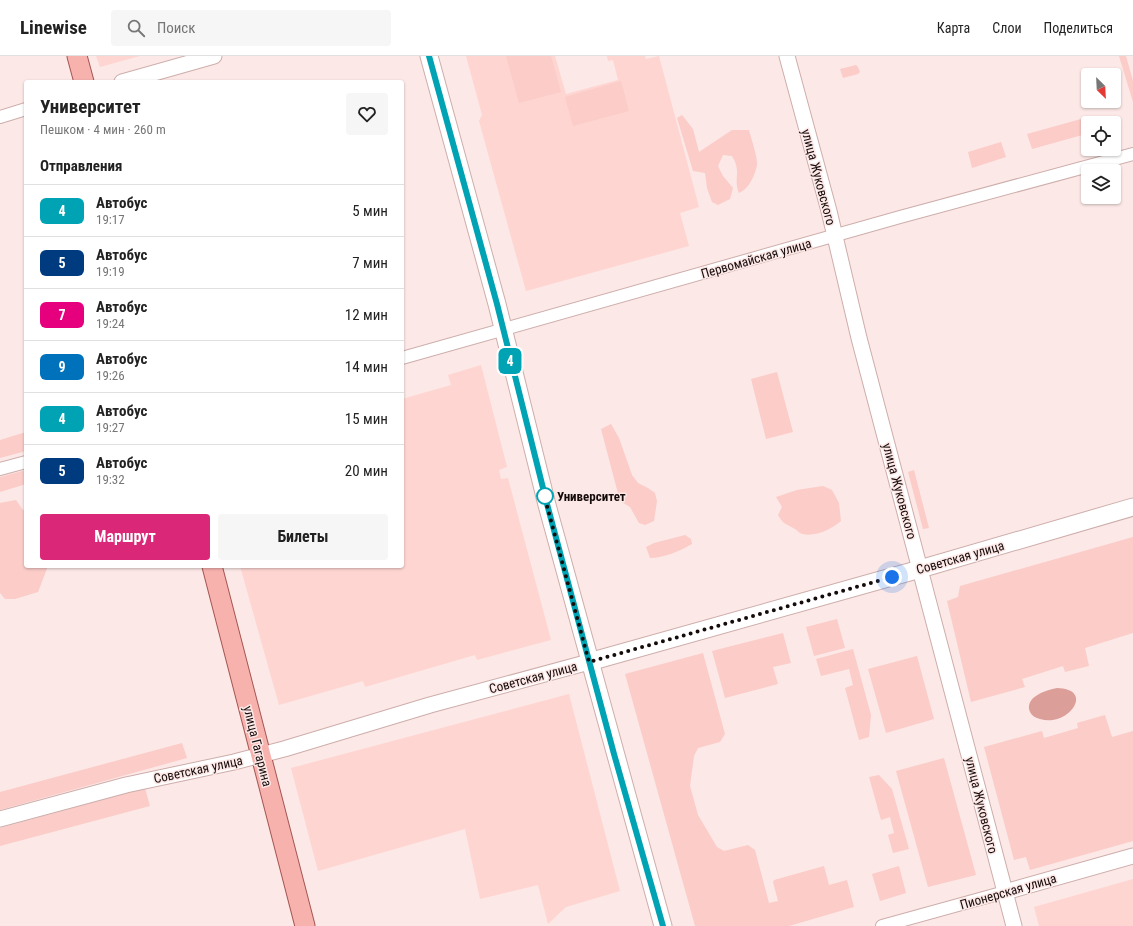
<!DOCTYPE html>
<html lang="ru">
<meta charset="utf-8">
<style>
body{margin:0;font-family:"Roboto Condensed",sans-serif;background:#f6f6f6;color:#222;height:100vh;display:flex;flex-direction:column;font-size:15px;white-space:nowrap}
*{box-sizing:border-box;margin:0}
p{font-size:13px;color:#767676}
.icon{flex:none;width:22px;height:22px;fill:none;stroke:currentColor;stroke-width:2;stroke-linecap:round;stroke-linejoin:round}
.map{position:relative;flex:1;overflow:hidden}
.drawer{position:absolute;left:24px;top:24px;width:380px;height:488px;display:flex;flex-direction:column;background:#fff;border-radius:4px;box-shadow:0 1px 3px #0004}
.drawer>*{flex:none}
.badge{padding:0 8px;border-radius:6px;font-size:14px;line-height:26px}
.needle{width:26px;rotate:156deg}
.tools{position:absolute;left:1081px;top:12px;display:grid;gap:8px}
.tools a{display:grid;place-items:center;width:40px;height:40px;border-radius:4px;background:#fff;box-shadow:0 1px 3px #0004;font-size:20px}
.you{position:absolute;width:20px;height:20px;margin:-10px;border:3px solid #fff;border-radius:50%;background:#1a73e8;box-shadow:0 0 0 6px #1a73e833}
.map>.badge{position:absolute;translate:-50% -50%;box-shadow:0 0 0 2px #fff}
h2{padding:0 16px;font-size:15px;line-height:36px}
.round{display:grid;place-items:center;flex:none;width:42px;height:42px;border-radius:4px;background:#f6f6f6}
.head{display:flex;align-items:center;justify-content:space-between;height:68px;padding:0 16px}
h1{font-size:19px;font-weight:700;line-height:30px}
.primary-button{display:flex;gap:8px;margin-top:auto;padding:8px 16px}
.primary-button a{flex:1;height:46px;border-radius:4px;background:#db2777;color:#fff;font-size:16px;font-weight:700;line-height:46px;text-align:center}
.primary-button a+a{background:#f6f6f6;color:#222}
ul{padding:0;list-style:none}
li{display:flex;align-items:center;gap:12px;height:52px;padding:0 16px;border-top:1px solid #e0e0e0}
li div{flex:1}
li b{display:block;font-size:15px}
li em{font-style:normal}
li .badge{min-width:44px;font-weight:700;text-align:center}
header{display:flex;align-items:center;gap:24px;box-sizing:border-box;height:56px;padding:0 20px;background:#fff;border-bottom:1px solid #e0e0e0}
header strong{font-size:19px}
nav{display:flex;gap:22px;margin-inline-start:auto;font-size:14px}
.search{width:280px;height:36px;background:#f6f6f6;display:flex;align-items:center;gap:10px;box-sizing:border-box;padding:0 14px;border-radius:4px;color:#767676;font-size:15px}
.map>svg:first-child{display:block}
.built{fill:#fed5d1}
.green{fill:#fbccc8}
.water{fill:#dc9e99}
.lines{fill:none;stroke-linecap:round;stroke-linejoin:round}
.minor-casing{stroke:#cdaeab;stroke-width:14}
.tertiary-casing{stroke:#cdaeab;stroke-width:17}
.secondary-casing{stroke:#cdaeab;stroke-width:19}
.primary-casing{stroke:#a55652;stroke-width:21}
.minor{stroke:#fff;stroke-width:12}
.tertiary{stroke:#fff;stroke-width:15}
.secondary{stroke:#fff;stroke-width:17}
.primary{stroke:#f7b2ae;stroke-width:19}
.line-casing{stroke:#fff;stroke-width:9}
.line{stroke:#00a3b4;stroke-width:6}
.walk{stroke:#150b0a;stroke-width:4;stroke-dasharray:0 7.2}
.stop-dot{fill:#fff;stroke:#00a3b4;stroke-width:2}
.labels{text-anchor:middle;stroke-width:3;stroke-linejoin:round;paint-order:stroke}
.street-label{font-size:13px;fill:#150b0a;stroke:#fce8e6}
.stop-label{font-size:13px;font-weight:bold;fill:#150b0a;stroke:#fce8e6;text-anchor:start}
</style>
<header>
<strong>Linewise</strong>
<div class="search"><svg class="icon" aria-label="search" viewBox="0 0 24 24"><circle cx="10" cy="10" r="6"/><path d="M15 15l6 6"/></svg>Поиск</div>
<nav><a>Карта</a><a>Слои</a><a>Поделиться</a></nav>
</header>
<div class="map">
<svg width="1133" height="870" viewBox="0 0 1133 870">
<rect width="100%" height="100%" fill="#fce8e6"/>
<g class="built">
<path d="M96,0H140L100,11Z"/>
<path d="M466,0H555L566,38L618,24L613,4L608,5L607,0H645L646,3L659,0L699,151L680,157L689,190L526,235L479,65L482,59Z"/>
<path d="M481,309L507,411L499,414L501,423L508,422L551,584L477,604L475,599L365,631L363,625L279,649L240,510H402V343L451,329L448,319Z"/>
<path d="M569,638L620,835L566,851L548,868L538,829L480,843L465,773L318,815L291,712Z"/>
<path d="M1133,823V870H1039L1034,851Z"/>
</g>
<g class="green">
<path d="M506,0H551L561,36L519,47Z"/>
<path d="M1119,0H1126L1133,25V46Z"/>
<path d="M856,9L858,11L860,16L858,18L843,22L840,13Z"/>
<path d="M621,25L629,55L573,70L565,41Z"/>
<path d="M682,59L693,73L699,96L732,74H749C751,82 758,102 757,109C755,119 749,133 739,137C733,122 742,116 732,100L723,99L718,110L723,120L733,132L730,143L718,149L712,146L707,132L705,117L693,115L677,62Z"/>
<path d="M1081,63L1086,78L1032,93L1027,78Z"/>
<path d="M1001,86L1006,101L972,112L968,96Z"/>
<path d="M777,316L793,376L766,383L751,323Z"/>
<path d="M611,368L619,382L632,419L638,427L648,432L655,437L657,445L654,465L645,469L639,467L630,451L620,445L601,373Z"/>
<path d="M26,376V395L0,402V384Z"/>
<path d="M26,414V428L0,436V421Z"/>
<path d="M914,414L929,472L923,473L908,416Z"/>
<path d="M823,430L832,434L839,447L841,465C832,473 815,481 803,478C800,478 797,474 795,473C785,467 784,469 778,459L782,451L776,441L797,434Z"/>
<path d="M16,444L23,454L26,453V510H48L38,536L15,543H5L0,537V447Z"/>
<path d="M685,479L691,483L692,488C680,495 663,502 650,502L646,491L654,487Z"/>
<path d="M1133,481V577L1085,592L1089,610L1065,616L1063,610L1022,623L1025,631L971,646L947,545L958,541L960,530Z"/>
<path d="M837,563L845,592L814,600L806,571Z"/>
<path d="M783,577L791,607L773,611L778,628L725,642L712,595Z"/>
<path d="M853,593L871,659L869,681L859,684L845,632L853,629L849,613L821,620L816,603Z"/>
<path d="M703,597L725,678L720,686L698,692L694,700L690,730L698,759L717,791L724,795L748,789L755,794L769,847L778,845L773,826L774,824L824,810L829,829L847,824L854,851L789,870H695L625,618Z"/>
<path d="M917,600L934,663L886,677L868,613Z"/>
<path d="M1105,659L1112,681L1133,675V785L1030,814L1026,801L1014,804L984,691L1042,675L1044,682L1078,672L1077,667Z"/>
<path d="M182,687L187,702L0,754V736Z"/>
<path d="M944,702L976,819L928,831L896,715Z"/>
<path d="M879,719L892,733L909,793L893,797L888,779L894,777L890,761L881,764L869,721Z"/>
<path d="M145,732L150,750L0,790V772Z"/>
<path d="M899,810L906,837L880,845L872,818Z"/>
</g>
<path class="water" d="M1057,632C1096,633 1068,672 1040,663C1036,662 1032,660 1030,656C1024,641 1046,634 1057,632Z"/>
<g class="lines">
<defs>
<g id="minor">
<path d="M0,61L26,53"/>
<path d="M402,302L900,161L1133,98"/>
<path d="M0,413L26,406"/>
<path d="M882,870L1005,836"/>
</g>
<g id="tertiary">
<path d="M787,0L829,155L859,282L1014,870"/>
<path d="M122,26L214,0"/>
<path d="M0,763L126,729L234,706L284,693L430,649L589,606"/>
<path d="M1005,836L1133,800"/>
</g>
<g id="secondary">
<path d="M429,0L497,248L547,449L663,870"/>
<path d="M589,606L920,513L1133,451"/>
</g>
<g id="primary">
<path d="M77,0L84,26"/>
<path d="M212,510L305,870"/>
</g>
</defs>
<use href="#minor" class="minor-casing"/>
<use href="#tertiary" class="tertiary-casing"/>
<use href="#secondary" class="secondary-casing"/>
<use href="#primary" class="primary-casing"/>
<use href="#minor" class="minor"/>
<use href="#tertiary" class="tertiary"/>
<use href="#secondary" class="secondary"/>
<use href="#primary" class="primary"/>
</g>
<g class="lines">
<defs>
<path id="line" d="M429,0L497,248L547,448L614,698L663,870"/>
</defs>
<use href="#line" class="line-casing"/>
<use href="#line" class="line"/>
<path class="walk" d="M545,440L543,435L589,606L892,521"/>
</g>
<circle class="stop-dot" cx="545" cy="440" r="8"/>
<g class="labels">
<g class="street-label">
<text transform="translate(819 121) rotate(75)" y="5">улица Жуковского</text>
<text transform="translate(756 202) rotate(-16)" y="5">Первомайская улица</text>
<text transform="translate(900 435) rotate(75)" y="5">улица Жуковского</text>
<text transform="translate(960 501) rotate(-16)" y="5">Советская улица</text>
<text transform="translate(533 621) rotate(-15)" y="5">Советская улица</text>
<text transform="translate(258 690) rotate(76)" y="5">улица Гагарина</text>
<text transform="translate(198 713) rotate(-12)" y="5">Советская улица</text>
<text transform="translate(982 749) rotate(76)" y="5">улица Жуковского</text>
<text transform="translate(1008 835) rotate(-16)" y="5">Пионерская улица</text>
</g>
<g class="stop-label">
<text x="557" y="445">Университет</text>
</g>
</g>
</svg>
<div class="tools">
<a><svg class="needle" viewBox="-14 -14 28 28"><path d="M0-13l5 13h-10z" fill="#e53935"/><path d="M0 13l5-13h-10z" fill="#767676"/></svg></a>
<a><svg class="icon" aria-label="locate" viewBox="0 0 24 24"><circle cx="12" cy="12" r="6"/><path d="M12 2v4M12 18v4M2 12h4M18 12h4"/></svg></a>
<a><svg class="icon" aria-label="layers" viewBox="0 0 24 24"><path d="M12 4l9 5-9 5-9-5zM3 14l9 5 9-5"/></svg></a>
</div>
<div class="you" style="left:892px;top:521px"></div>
<b class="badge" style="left:510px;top:305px;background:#00a3b4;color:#fff">4</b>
<section class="drawer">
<div class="head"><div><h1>Университет</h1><p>Пешком · 4 мин · 260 m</p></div><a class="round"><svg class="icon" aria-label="heart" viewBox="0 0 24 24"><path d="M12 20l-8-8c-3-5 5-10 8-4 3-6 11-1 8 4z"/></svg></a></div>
<h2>Отправления</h2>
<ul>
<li><span class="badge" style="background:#00a3b4;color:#fff">4</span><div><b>Автобус</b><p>19:17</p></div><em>5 мин</em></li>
<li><span class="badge" style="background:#003b80;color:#fff">5</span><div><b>Автобус</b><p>19:19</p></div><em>7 мин</em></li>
<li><span class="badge" style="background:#e6007e;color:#fff">7</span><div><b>Автобус</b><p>19:24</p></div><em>12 мин</em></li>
<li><span class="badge" style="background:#0072bc;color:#fff">9</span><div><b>Автобус</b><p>19:26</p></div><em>14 мин</em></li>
<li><span class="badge" style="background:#00a3b4;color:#fff">4</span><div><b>Автобус</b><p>19:27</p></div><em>15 мин</em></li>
<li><span class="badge" style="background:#003b80;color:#fff">5</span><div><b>Автобус</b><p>19:32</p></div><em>20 мин</em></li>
</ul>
<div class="primary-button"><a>Маршрут</a><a>Билеты</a></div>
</section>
</div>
